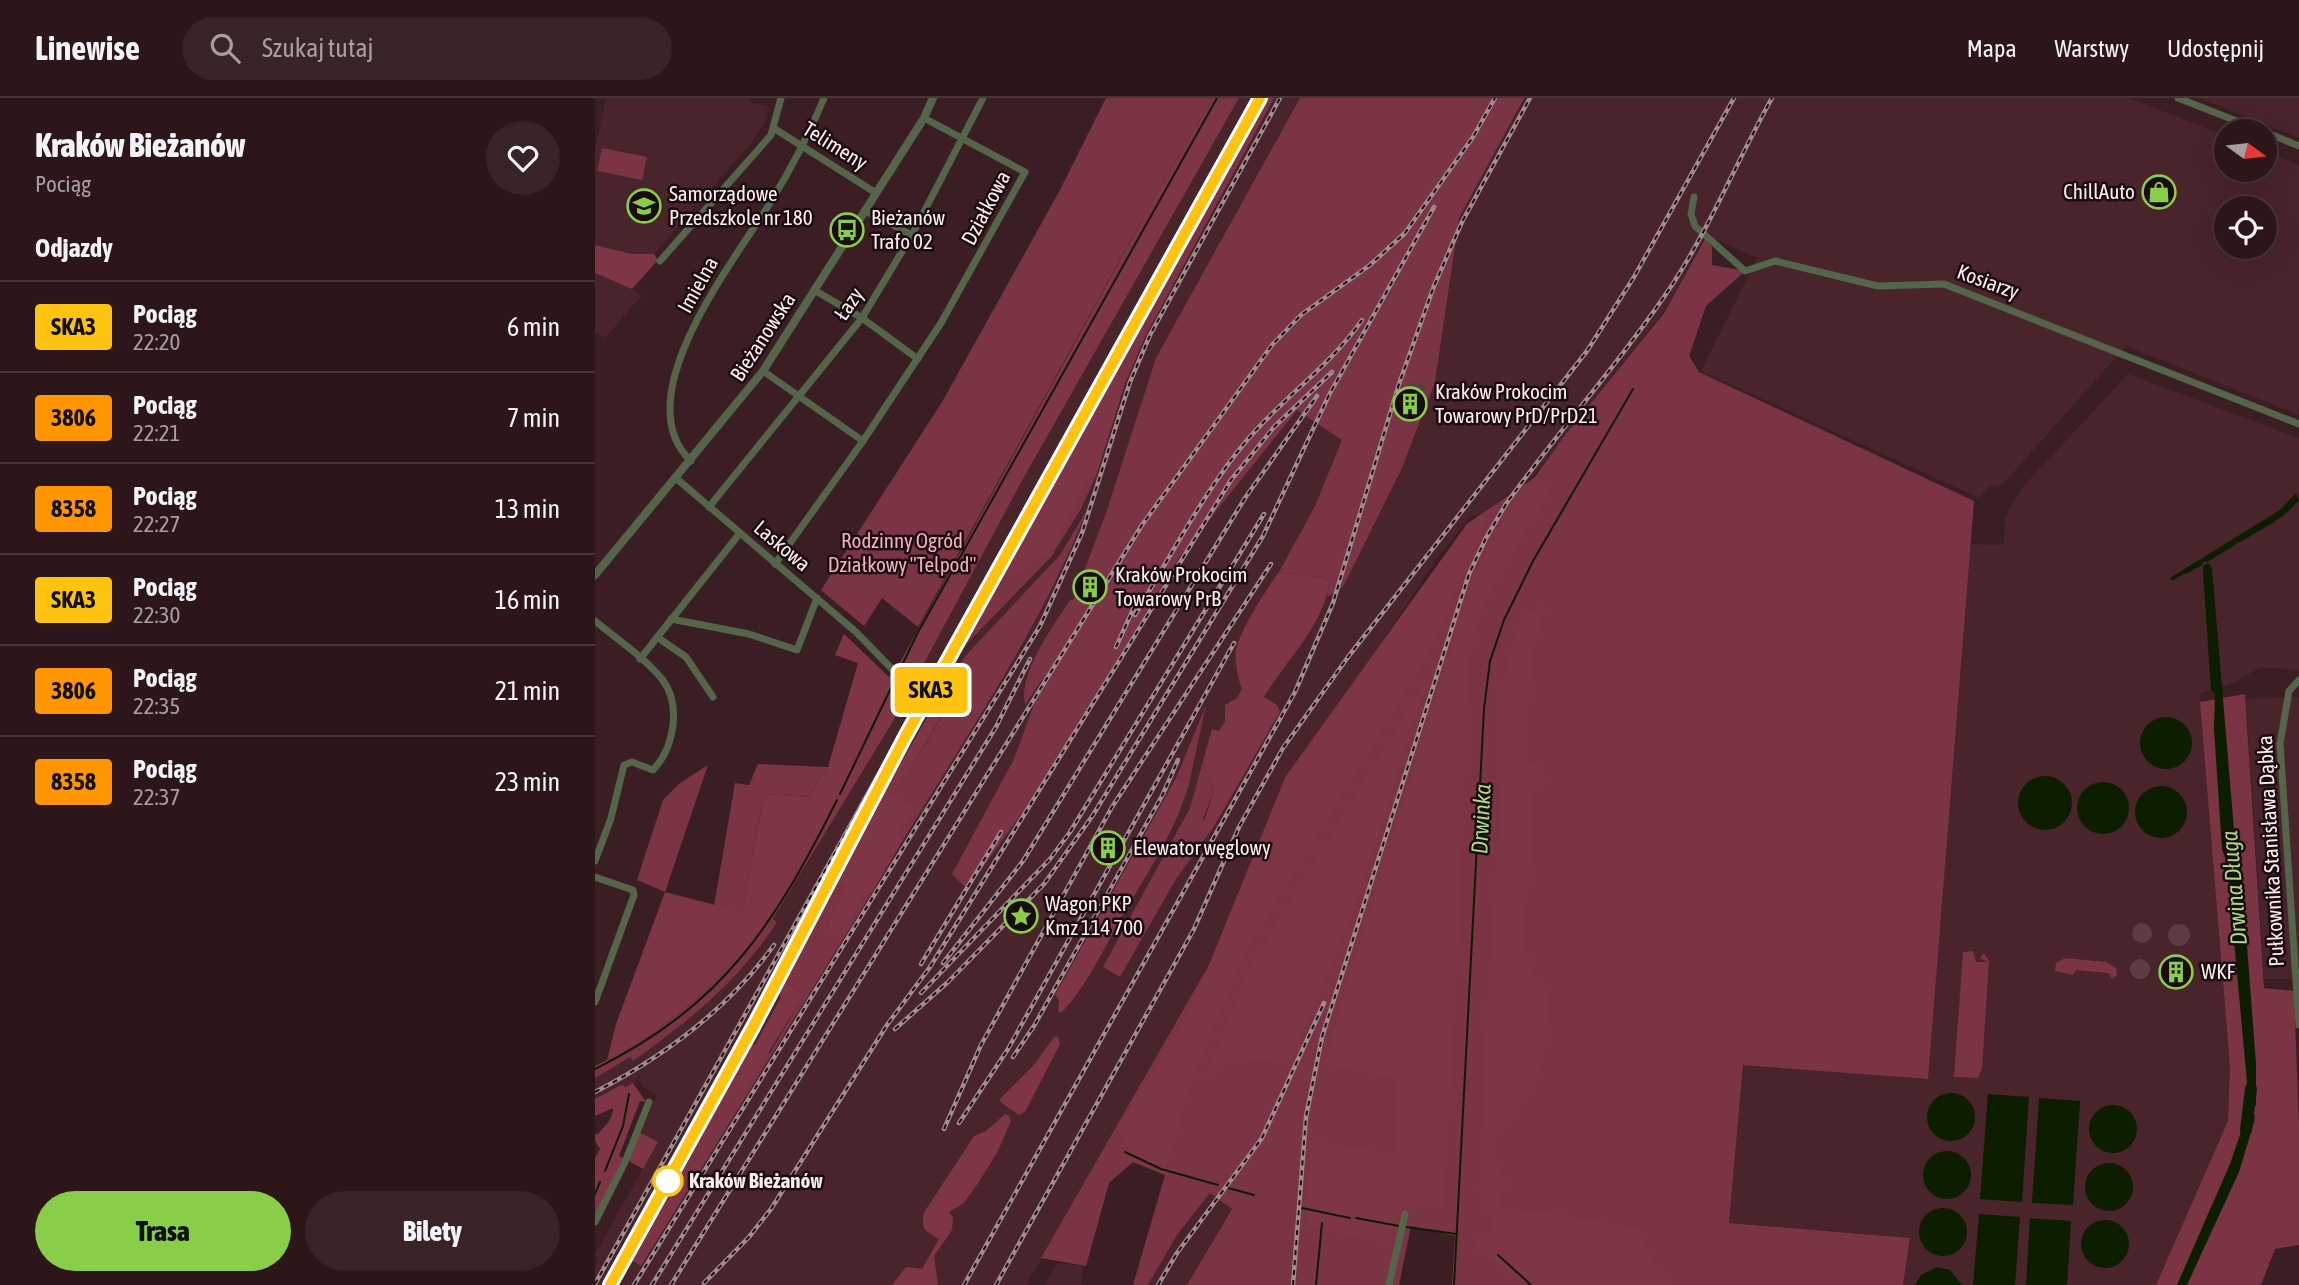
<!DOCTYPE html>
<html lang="pl">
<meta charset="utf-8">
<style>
body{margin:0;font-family:"Asap Condensed",sans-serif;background:#382327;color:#f1f3f6;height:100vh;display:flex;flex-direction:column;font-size:26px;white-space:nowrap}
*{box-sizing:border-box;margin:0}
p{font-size:23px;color:#a69fa2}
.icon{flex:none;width:38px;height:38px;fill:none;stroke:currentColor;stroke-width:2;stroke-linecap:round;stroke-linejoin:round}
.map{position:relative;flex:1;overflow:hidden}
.side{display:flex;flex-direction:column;background:#2c161a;width:595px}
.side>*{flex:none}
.badge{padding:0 14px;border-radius:5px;font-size:24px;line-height:46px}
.needle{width:46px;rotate:105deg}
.controls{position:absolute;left:1619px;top:21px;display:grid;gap:14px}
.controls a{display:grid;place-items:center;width:63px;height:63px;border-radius:50%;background:#2c161a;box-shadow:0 7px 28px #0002,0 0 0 2px #483539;font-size:35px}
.map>.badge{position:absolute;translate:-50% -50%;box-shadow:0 0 0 4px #fff}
h2{padding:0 35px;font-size:26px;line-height:63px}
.round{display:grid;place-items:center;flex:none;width:74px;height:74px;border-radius:37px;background:#382327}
.overview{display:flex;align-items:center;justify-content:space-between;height:119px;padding:0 35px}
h1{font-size:33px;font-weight:800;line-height:52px}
.cta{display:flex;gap:14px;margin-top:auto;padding:14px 35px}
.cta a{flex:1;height:80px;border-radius:42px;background:#89ce48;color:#111;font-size:28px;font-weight:800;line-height:80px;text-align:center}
.cta a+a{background:#382327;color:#f1f3f6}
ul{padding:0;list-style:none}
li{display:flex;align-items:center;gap:21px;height:91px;padding:0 35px;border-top:2px solid #483539}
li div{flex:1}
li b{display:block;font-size:26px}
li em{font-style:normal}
li .badge{min-width:77px;font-weight:700;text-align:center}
header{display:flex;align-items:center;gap:42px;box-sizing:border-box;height:98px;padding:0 35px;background:#2c161a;border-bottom:2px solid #483539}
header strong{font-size:33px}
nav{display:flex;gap:38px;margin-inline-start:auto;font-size:24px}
.search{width:490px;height:63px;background:#382327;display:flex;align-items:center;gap:18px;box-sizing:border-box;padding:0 24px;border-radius:38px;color:#a69fa2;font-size:26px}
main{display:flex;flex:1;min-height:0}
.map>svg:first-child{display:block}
.built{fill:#49242b;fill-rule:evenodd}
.green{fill:#7a3443}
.forest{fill:#7e3545}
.water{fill:#0c1d00}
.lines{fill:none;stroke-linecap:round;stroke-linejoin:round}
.stream{stroke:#0c1d00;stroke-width:2}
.river{stroke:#0c1d00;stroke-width:12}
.building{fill:#5d3d42}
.minor{stroke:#55654a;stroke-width:7}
.tertiary{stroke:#55654a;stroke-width:8}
.rail-casing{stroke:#a38c90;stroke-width:4.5}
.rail{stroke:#1a0c0f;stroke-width:2;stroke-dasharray:5;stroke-linecap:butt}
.line-casing{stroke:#fff;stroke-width:16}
.line{stroke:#fec210;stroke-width:10}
.stop-dot{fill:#fff;stroke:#fec210;stroke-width:3.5}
.labels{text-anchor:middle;stroke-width:5;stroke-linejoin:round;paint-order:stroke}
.street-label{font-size:21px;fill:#feedf0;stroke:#1a0c0f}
.poi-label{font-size:21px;fill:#feedf0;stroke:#1a0c0f;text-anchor:start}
.park-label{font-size:21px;fill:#f2afba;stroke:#1a0c0f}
.stop-label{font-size:21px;font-weight:bold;fill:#feedf0;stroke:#1a0c0f;text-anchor:start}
.water-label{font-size:23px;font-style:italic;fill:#a8db7f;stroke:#1a0c0f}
</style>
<header>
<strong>Linewise</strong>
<div class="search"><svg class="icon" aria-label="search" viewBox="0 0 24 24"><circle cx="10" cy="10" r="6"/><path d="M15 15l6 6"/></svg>Szukaj tutaj</div>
<nav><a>Mapa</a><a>Warstwy</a><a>Udostępnij</a></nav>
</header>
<main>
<section class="side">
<div class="overview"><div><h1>Kraków Bieżanów</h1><p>Pociąg</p></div><a class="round"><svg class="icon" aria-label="heart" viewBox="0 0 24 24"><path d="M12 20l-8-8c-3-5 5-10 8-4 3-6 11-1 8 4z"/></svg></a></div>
<h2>Odjazdy</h2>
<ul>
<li><span class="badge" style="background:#fec210;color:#111">SKA3</span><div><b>Pociąg</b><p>22:20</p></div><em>6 min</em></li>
<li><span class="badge" style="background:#ff9500;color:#111">3806</span><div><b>Pociąg</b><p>22:21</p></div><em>7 min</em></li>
<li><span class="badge" style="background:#ff9500;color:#111">8358</span><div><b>Pociąg</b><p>22:27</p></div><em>13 min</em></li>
<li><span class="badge" style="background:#fec210;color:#111">SKA3</span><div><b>Pociąg</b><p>22:30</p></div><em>16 min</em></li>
<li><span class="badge" style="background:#ff9500;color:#111">3806</span><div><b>Pociąg</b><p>22:35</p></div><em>21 min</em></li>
<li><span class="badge" style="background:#ff9500;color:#111">8358</span><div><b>Pociąg</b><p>22:37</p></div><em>23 min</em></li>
</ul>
<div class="cta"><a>Trasa</a><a>Bilety</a></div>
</section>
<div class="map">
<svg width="1704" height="1187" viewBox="0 0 1704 1187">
<rect width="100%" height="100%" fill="#3b1e23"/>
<g class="built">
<path d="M11,0H155L154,4L174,8L169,26L156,45L59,156H36L0,147V51Z"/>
<path d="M644,0H1534L1631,38V72H1670V53L1704,67V317L1531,248L1407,387L1393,389L1384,400L1106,273L1162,160L1111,137L1071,210L939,377L884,417L874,420L843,459L781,553L599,904L431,1187H0V1167L4,1161L0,1156L63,1044L44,1034L62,998L46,988L44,981L48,972L38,988L0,1003V968L46,944L99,903L174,827L297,625L428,381ZM1631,110H1670V149H1631Z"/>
<path d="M1604,0H1704V40Z"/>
<path d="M0,175L37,191L46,198L10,240L0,235Z"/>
<path d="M1533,276L1704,340V572L1665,569L1639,585L1605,595L1635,969L1633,1024L1561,1187H1308L1315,1140L1134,1125L1148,966L1332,981L1368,446L1408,447L1411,418L1427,390Z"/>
<path d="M1704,599V881H1669L1651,601Z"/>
<path d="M615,1095L637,1111L592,1187H553L582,1137Z"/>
<path d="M461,1165L488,1168L486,1187H450Z"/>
</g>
<g class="green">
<path d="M511,0H618L563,93L323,529L287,500L269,528L226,492L347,304L465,92Z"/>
<path d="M667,0H679L550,239L530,286L515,279Z"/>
<path d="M705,0H929L864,120L840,284L807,370L748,489L732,499L734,486L729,480L684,474L720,408L747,342L702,312L586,457L440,697L372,791L357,776L419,661L449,579L430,607C423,576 458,528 475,502H478L511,415L561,260Z"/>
<path d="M7,50L52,59L47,82L2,73Z"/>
<path d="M1110,141L1117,149V167L1150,173L1111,208L1094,258L1104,274L1379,403L1333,981L1148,967L1134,1125L1315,1140L1308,1187H857L860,1138L816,1128L804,1187H592L637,1111L615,1095L582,1137L553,1187H538L570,1077L538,1064L514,1085L491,1168L446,1160L615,865L691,678L872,426L940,379L967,341L1069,215Z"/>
<path d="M501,378L486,411L456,459L357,561L410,465L424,476L461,450L493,380Z"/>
<path d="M493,410C446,529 374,634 308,742L305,735L319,711L290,691L294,686L306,687L364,589L362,586L367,577L358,574L374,554L465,457Z"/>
<path d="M1650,596L1669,890L1699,893L1704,1030V1147L1680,1151L1666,1187H1561L1633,1023L1635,969L1605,604Z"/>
<path d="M611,607L594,686L581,680Z"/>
<path d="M608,663L619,693L608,721L612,732L618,730L581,781L525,879L508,869L595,710Z"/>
<path d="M163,666L233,669L213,699L169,696L147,815L119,808L140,685L154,687Z"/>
<path d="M113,667L70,794L42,782L68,702L85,685Z"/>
<path d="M240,782L250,787L231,831L254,827L267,803L278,793L46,1168L34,1161L156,945L175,955L209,897L189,883Z"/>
<path d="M178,821L182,824C144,883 94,923 38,963L35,959L0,980V968L46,944L99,903Z"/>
<path d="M1378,853L1381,864H1393L1385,860L1389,855L1394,863L1387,971L1383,980L1359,979L1368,854Z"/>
<path d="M1470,860L1511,864L1521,870L1522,877L1517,881L1513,875L1481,872L1478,877L1460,873L1461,865Z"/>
</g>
<g class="forest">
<path d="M618,0H644L428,381L297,625L174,827L99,903L46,944L12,962L21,926L70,794L147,814L169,696L213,699L233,669L263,565L240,557L249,536L294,579L303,568L563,93Z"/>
<path d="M0,147L36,156H59L63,162L37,191L0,175Z"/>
<path d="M515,279L530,286L501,378L493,381L461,450L423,477L410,465Z"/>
<path d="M940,379L957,390L888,506L876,551L872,596L866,804L849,1109L805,1111L793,1146L711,1129L716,1043L801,1056L802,981L730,966L746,903L878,480L910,419Z"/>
<path d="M898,408L834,556L652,851L596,985L570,1076L538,1064L522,1032L599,904L690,680L872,426Z"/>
<path d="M684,474L729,480L734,486C727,530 691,562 669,599L682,607L685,614L618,730L612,733L607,729L619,693L608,663L617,631L624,633L630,623V607L642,600L647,591C643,581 638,558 642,548C648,528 672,490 684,474Z"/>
<path d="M947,508L951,509C932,558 934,614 932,666L946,668L952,685L937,696L936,764L928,839L941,884L954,889L949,962L939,992L899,1038L903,1069L912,1084L903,1110L956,1115L1045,1130L1056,1161L1077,1187H932L880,1151L881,1139L892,1141L899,1120L888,1115L884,1089L890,935L908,657V585L917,547L928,516Z"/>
<path d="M358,574L367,577L362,586L364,588L306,687L294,686Z"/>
<path d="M836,574L754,826L697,959L628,967L609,984L653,872Z"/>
<path d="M581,680L594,686C580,735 549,780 524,824C507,854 491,889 467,914H463L464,902L460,897Z"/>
<path d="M290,691L320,711L305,735L308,742L278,793L267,803L254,827L233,836L231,831L250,787L240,782Z"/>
<path d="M189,883L209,897L151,991L143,985L154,958L186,899L183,893Z"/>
<path d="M459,939H463L465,946L430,1014L424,1017L404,1003L407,999L438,968Z"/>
<path d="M38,985L51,1004L45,1003L24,1058L28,1060L0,1119V1060L5,1051L0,1043V1036H3C10,1028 18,1021 18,1010L0,1018V1001L26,987L31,989Z"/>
<path d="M410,1016L414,1018L416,1023L402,1055L383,1085L369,1105L354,1114L358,1119L357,1132L339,1158L343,1187H297L311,1169L327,1171L344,1141C330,1133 324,1130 330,1113L379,1038L391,1033Z"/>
<path d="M44,1034L63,1044L48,1071L34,1063Z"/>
</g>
<g class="water">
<path d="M1701,395L1704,403L1688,418L1577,483L1575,480L1685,412Z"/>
<path d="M1613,465L1617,470L1639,732L1644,743L1661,966V1008L1652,1006V984L1632,766L1627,751L1619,631L1620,596L1616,592L1608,474V468Z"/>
<circle cx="1571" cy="645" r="26"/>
<circle cx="1450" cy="705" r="27"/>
<circle cx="1508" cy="710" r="26"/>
<circle cx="1566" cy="714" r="26"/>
<circle cx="1356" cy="1019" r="24"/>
<path d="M1393,996L1434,999L1427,1104L1385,1101Z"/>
<path d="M1444,1000L1485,1003L1478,1107L1437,1105Z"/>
<circle cx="1518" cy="1031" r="24"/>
<path d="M1650,1017H1660L1659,1024L1644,1074L1592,1187H1582L1635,1066L1649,1025Z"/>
<circle cx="1352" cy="1077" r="24"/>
<circle cx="1514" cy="1089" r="24"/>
<circle cx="1348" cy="1134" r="24"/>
<path d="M1384,1116L1425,1119L1420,1187H1378Z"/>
<path d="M1435,1120L1476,1123L1472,1187H1431Z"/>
<circle cx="1510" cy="1146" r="24"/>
<path d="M1342,1169L1355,1172L1367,1187H1320L1326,1177Z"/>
</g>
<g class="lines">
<g class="stream">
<path d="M1645,443L1679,423"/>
<path d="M1612,463L1640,446"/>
<path d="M1591,475L1607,466"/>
<path d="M245,696L322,536L622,0"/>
<path d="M0,971C129,907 180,826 242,702"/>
<path d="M530,1054L566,1071L623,1087"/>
<path d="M10,1073L28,1028L34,996"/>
<path d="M633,1090L659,1097"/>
<path d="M0,1096L5,1084"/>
<path d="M707,1110L755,1120"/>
<path d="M761,1120L804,1128"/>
<path d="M811,1129L861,1136"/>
<path d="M903,1157L936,1187"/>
<path d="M721,1187L727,1125"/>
<path d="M859,1187L889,611L895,563L909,522L938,463L1038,291"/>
</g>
<path class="river" d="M1651,1032L1656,991"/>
</g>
<g class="building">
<path d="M817,282L831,289L829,296L823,294L817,315L822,317L820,325L806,321Z"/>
<circle cx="1547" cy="835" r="10"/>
<circle cx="1584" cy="837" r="11"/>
<circle cx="1545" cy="871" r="10"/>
<circle cx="1581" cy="874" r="11"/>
</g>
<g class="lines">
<g class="minor">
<path d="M1583,0L1667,33"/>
<path d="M180,31L281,95"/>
<path d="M1670,34L1704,48"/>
<path d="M1099,99L1096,116L1100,128L1150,173L1180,163L1283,188L1349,186L1704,326"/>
<path d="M270,113L317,137"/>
<path d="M65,163L176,37L186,0"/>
<path d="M219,192L267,220L323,261"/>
<path d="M168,273L268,343"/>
<path d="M96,363C29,300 140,162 175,105C196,71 214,37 229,0"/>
<path d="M82,381L261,534L298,572"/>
<path d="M114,409L267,220L317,137L388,0"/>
<path d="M180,466L268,343L346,225L430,74L329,20"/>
<path d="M76,521L154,536L202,552L222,500"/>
<path d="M0,523C22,541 49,559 67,581C87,607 79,650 58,672L37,664L29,667L16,720L0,763"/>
<path d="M62,539L91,559L118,599"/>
<path d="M45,561L145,435"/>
<path d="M1704,582L1694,593L1685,646L1704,927"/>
<path d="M0,779L38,792L39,797L0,904"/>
<path d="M0,1124L30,1064L54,1004"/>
<path d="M794,1187L810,1116"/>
</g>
<path class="tertiary" d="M0,477L168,273L329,20L338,0"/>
<defs>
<g id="rail">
<path d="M540,517C574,461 611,390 653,341C689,299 735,268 767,222"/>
<path d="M521,549L541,505"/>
<path d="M348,865L428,763L650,400L722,298"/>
<path d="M326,866L406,734"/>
<path d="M326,895L455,761L475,734L669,416"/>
<path d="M300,931L353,884L449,786L498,717L668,438L734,297L839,109"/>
<path d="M418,959L439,928L568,696L583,662"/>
<path d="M0,994C70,958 133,911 179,847"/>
<path d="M364,1025L413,951L639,545"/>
<path d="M349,1031L386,947L517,709L676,466"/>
<path d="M109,1185L154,1139L176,1111L292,927L335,869L636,382L679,329L737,274"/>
<path d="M0,1186L660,0"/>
<path d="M15,1187L144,955L211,827"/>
<path d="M39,1187L445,528L487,435L535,284L555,237L685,0"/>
<path d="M57,1187L401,629L435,561"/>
<path d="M76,1187L547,427L677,247L706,217L775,167L810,135L878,39L900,0"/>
<path d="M369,1187L700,594L738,505L804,286L839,188L867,124L935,0"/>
<path d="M401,1187L599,831L644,729L688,650L753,559L992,253L1039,179L1139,0"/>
<path d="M563,1187L582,1155L667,1040L729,905"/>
<path d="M698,1187L711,1019L727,939L874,476L891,440L911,406C965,331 1028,261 1079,184C1117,125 1143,61 1177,0"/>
</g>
</defs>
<use href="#rail" class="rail-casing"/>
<use href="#rail" class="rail"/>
</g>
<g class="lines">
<defs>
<path id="line" d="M15,1187L158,929L310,639L665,0"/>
</defs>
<use href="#line" class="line-casing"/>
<use href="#line" class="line"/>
</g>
<defs>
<symbol id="shop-ring" viewBox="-11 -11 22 22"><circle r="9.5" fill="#1a0c0f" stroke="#89ce48" stroke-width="1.5"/><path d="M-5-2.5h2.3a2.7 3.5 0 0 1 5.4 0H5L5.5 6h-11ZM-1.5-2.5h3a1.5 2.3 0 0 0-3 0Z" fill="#89ce48"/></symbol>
<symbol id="school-ring" viewBox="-11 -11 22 22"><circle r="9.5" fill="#1a0c0f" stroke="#89ce48" stroke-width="1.5"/><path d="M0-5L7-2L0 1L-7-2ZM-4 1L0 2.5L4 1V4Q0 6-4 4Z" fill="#89ce48"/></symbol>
<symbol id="bus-ring" viewBox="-11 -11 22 22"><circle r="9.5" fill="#1a0c0f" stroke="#89ce48" stroke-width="1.5"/><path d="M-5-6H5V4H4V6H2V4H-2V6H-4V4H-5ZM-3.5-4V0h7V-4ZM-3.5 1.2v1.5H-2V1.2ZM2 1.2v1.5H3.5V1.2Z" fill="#89ce48"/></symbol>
<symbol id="building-ring" viewBox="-11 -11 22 22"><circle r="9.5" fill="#1a0c0f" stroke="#89ce48" stroke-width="1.5"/><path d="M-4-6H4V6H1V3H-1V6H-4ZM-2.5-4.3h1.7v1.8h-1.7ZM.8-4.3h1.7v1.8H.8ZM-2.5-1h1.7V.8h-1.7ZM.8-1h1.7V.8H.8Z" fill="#89ce48"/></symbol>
<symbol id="sight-ring" viewBox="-11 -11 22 22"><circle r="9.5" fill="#1a0c0f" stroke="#89ce48" stroke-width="1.5"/><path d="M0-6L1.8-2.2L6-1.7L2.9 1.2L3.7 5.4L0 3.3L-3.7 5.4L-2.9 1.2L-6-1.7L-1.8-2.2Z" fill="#89ce48"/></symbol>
</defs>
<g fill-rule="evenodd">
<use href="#shop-ring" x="1545" y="75" width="38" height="38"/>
<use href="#school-ring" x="30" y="89" width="38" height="38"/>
<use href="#bus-ring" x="233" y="113" width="38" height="38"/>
<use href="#building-ring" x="796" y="287" width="38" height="38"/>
<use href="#building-ring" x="476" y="470" width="38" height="38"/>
<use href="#building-ring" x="494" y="731" width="38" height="38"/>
<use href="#sight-ring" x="407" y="799" width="38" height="38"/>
<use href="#building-ring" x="1562" y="855" width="38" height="38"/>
</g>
<circle class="stop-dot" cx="73" cy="1083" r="14"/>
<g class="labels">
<g class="street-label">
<text transform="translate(240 48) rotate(32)" y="7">Telimeny</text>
<text transform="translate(391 110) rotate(-62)" y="7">Działkowa</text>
<text transform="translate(1393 184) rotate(20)" y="7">Kosiarzy</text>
<text transform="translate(103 187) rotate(-61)" y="7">Imielna</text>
<text transform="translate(254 206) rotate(-56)" y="7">Łazy</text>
<text transform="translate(168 239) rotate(-57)" y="7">Bieżanowska</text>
<text transform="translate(187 448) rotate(40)" y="7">Laskowa</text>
<text transform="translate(1676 753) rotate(-93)" y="7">Pułkownika Stanisława Dąbka</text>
</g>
<g class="poi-label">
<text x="1540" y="101" text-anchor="end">ChillAuto</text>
<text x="74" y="103">Samorządowe<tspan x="74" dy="24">Przedszkole nr 180</tspan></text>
<text x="276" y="127">Bieżanów<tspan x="276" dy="24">Trafo 02</tspan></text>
<text x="840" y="301">Kraków Prokocim<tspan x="840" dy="24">Towarowy PrD/PrD21</tspan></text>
<text x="520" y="484">Kraków Prokocim<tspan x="520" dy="24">Towarowy PrB</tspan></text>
<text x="538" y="757">Elewator węglowy</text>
<text x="450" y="813">Wagon PKP<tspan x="450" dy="24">Kmz 114 700</tspan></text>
<text x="1606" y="881">WKF</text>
</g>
<g class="park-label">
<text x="307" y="450">Rodzinny Ogród<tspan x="307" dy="24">Działkowy "Telpod"</tspan></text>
</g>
<g class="stop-label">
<text x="94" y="1090">Kraków Bieżanów</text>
</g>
<g class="water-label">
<text transform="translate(886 721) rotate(-87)" y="8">Drwinka</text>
<text transform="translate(1639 790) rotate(-95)" y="8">Drwina Długa</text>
</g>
</g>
</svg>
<div class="controls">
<a><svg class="needle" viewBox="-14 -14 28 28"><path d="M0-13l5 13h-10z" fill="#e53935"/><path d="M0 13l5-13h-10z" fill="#a69fa2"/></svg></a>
<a><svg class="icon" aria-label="locate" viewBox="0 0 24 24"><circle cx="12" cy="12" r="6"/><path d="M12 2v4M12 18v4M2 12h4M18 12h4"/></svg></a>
</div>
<b class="badge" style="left:336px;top:592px;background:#fec210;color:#111">SKA3</b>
</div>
</main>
